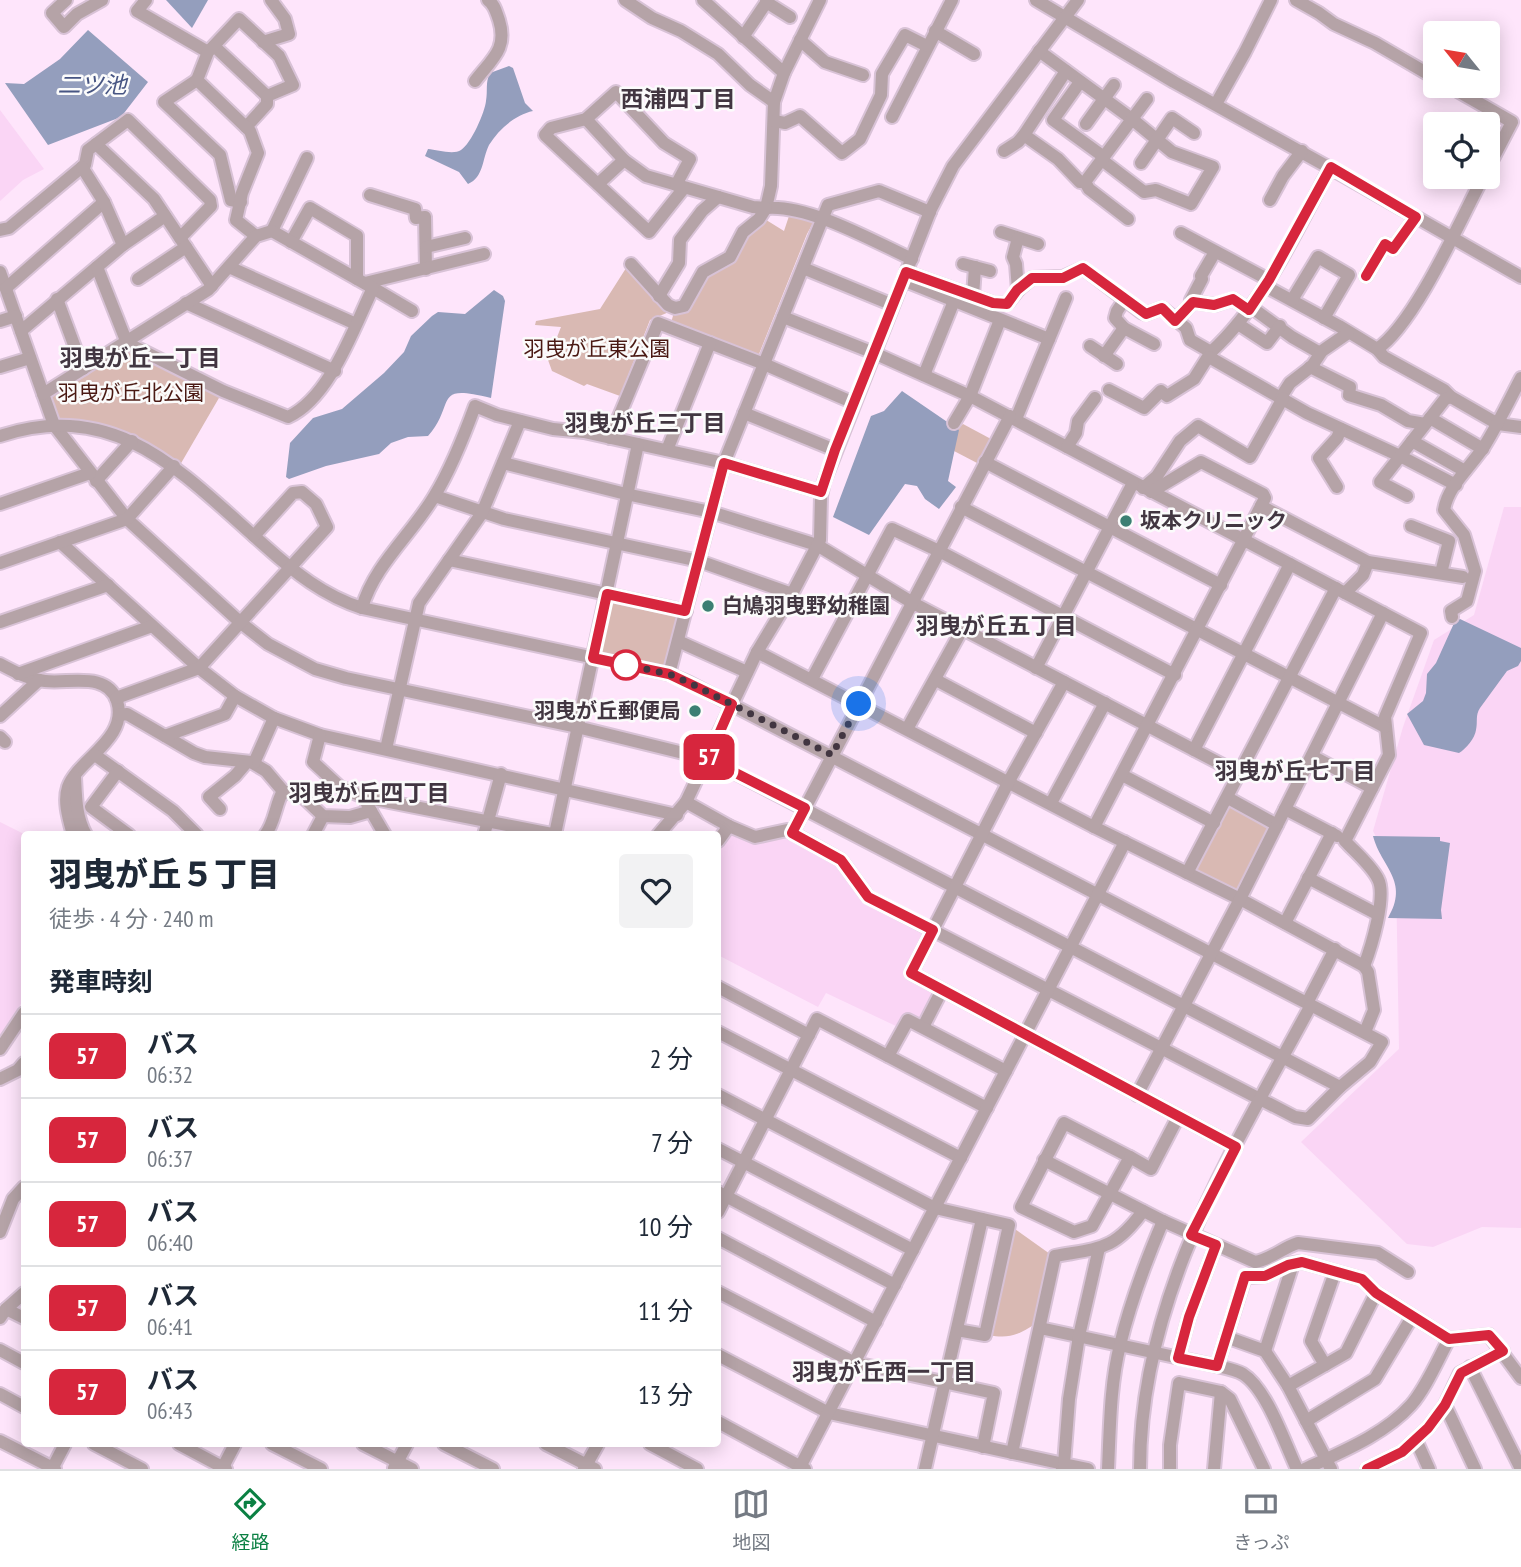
<!DOCTYPE html>
<html lang="ja">
<meta charset="utf-8">
<style>
body{margin:0;font-family:"PT Sans Narrow","Noto Sans JP",sans-serif;background:#f2f2f3;color:#1f2937;height:100vh;display:flex;flex-direction:column;font-size:26px;white-space:nowrap}
*{box-sizing:border-box;margin:0}
p{font-size:23px;color:#747a83}
.icon{flex:none;width:38px;height:38px;fill:none;stroke:currentColor;stroke-width:2;stroke-linecap:round;stroke-linejoin:round}
.map{position:relative;flex:1;overflow:hidden}
.sheet{position:absolute;left:21px;top:831px;width:700px;height:616px;display:flex;flex-direction:column;background:#fff;border-radius:7px;box-shadow:0 4px 18px #0003}
.sheet>*{flex:none}
.badge{padding:0 14px;border-radius:10px;font-size:24px;line-height:46px}
.needle{width:46px;rotate:300deg}
.buttons{position:absolute;left:1423px;top:21px;display:grid;gap:14px}
.buttons a{display:grid;place-items:center;width:77px;height:77px;border-radius:7px;background:#fff;box-shadow:0 4px 18px #0003;font-size:35px}
.you{position:absolute;width:35px;height:35px;margin:-18px;border:5px solid #fff;border-radius:50%;background:#1a73e8;box-shadow:0 0 0 10px #1a73e833}
.map>.badge{position:absolute;translate:-50% -50%;box-shadow:0 0 0 4px #fff}
h2{padding:0 28px;font-size:26px;line-height:63px}
.round{display:grid;place-items:center;flex:none;width:74px;height:74px;border-radius:7px;background:#f2f2f3}
.summary{display:flex;align-items:center;justify-content:space-between;height:119px;padding:0 28px}
h1{font-size:33px;font-weight:800;line-height:52px}
ul{padding:0;list-style:none}
li{display:flex;align-items:center;gap:21px;height:84px;padding:0 28px;border-top:2px solid #e0e1e3}
li div{flex:1}
li b{display:block;font-size:26px}
li em{font-style:normal}
li .badge{min-width:77px;font-weight:700;text-align:center}
.menu{display:flex;justify-content:space-around;align-items:center;height:98px;border-top:2px solid #e0e1e3;background:#fff;font-size:19px;color:#747a83}
.menu a{display:grid;justify-items:center;gap:4px}
.menu .selected{color:#0b8043}
.map>svg:first-child{display:block}
.built{fill:#fad5f5}
.green{fill:#d9b9b3}
.water{fill:#949ebd}
.lines{fill:none;stroke-linecap:round;stroke-linejoin:round}
.minor-casing{stroke:#d8c2d6;stroke-width:16}
.minor{stroke:#b5a3a7;stroke-width:12}
.line-casing{stroke:#fff;stroke-width:16}
.line{stroke:#d7263d;stroke-width:10}
.walk{stroke:#423641;stroke-width:7;stroke-dasharray:0 12.6}
.poi-dot{fill:#3b7f73;stroke:#fbfbfb;stroke-width:2.5}
.stop-dot{fill:#fff;stroke:#d7263d;stroke-width:3.5}
.labels{text-anchor:middle;stroke-width:5;stroke-linejoin:round;paint-order:stroke}
.park-label{font-size:21px;fill:#4a1913;stroke:#fbfbfb}
.poi-label{font-size:21px;font-weight:bold;fill:#423641;stroke:#fbfbfb;text-anchor:start}
.water-label{font-size:23px;font-style:italic;fill:#475583;stroke:#fbfbfb}
.neighbourhood-label{font-size:23px;font-weight:bold;fill:#423641;stroke:#fbfbfb}
</style>
<div class="map">
<svg width="1521" height="1469" viewBox="0 0 1521 1469">
<rect width="100%" height="100%" fill="#fee5fb"/>
<g class="built">
<path d="M0,110L44,169L23,180L0,201Z"/>
<path d="M1504,507H1521V1228L1482,1227L1433,1247L1407,1244L1301,1142L1399,1049L1396,876L1373,831L1403,727L1434,640L1474,615Z"/>
<path d="M0,822L26,835L24,999L0,1037Z"/>
<path d="M732,832L751,842L786,837L840,862L864,899L927,932L905,975L936,992L920,1021L905,1013L898,1027L826,993L818,1007L718,955V849Z"/>
</g>
<g class="green">
<path d="M790,213L814,221L807,234L757,359L671,323L674,312L744,234L763,218L784,231Z"/>
<path d="M628,265L669,312L650,320L620,396L587,384L584,386L552,371L548,360L561,327L535,325L536,321L600,309Z"/>
<path d="M127,347L223,391L180,465L148,444L55,422L46,395Z"/>
<path d="M963,424L991,439L979,464L954,451L957,429Z"/>
<path d="M609,598L681,613L667,670L597,655Z"/>
<path d="M1228,800L1275,825L1238,898L1187,873Z"/>
<path d="M1012,1227L1050,1254L1036,1323C1020,1335 1008,1339 989,1335Z"/>
</g>
<g class="water">
<path d="M166,0H208L192,28Z"/>
<path d="M88,30L148,82L121,117L48,145L5,83L24,84L60,59Z"/>
<path d="M509,66L513,68L525,103L533,111C515,115 499,129 489,145C482,159 484,177 468,184L459,172L425,156L428,149C437,150 454,155 461,150C471,144 485,112 486,101C488,90 485,83 490,73Z"/>
<path d="M494,290L503,296L505,301L491,398C431,383 457,403 428,436L408,437L391,443L379,454L326,466L289,479L286,477L290,443L313,418L342,409L384,373L404,352L411,336L432,316L438,312L465,314Z"/>
<path d="M902,391L959,430L948,481L956,487L939,509L925,499L917,486L905,484L869,535L833,517L871,416L884,411Z"/>
<path d="M1460,619L1521,648V661L1518,666L1507,671L1480,708C1475,716 1478,721 1476,730C1475,738 1466,749 1459,753L1424,745L1407,714L1423,701L1426,693L1427,674L1436,663L1455,621Z"/>
<path d="M1373,836L1440,837V841L1450,843L1441,910L1442,919L1388,918C1410,881 1381,867 1373,836Z"/>
</g>
<g class="lines">
<defs>
<g id="minor">
<path d="M66,0L52,13L64,27L77,14L102,0"/>
<path d="M146,0L137,11L208,52"/>
<path d="M625,0L652,18L681,31L718,54L750,85L774,102"/>
<path d="M703,0L784,73"/>
<path d="M820,0L784,73L774,102L771,186L766,208C808,204 873,241 912,259"/>
<path d="M1036,0L1174,82L1330,168L1521,277"/>
<path d="M1296,0L1319,13L1334,24L1375,43L1435,78"/>
<path d="M766,2L790,17"/>
<path d="M935,31L974,54"/>
<path d="M743,37L768,0"/>
<path d="M800,40L825,62L863,75"/>
<path d="M263,42L289,34L285,19L271,0"/>
<path d="M214,46L267,96V104L246,127"/>
<path d="M1039,51L1132,119L1172,152L1213,167L1191,204L1156,190L1144,192L1102,160"/>
<path d="M197,80L164,102L220,155L231,200L241,202"/>
<path d="M475,81C492,59 508,49 499,20C496,12 495,5 488,0"/>
<path d="M1080,82L1053,120L1104,157"/>
<path d="M1449,86L1512,122L1488,168"/>
<path d="M1216,104L1245,52L1271,0"/>
<path d="M892,117L952,0"/>
<path d="M586,119L624,160L646,176L753,207L766,208L759,219L743,232L730,257L703,272L684,306L675,308L668,305L631,264"/>
<path d="M774,121L785,123L800,116L842,153L860,139L881,95L882,74L905,35L927,46"/>
<path d="M1086,124L1114,85"/>
<path d="M1024,135L1058,159L1080,182H1085"/>
<path d="M96,144L154,199L212,286"/>
<path d="M1004,151L1018,142L1024,135L1066,71"/>
<path d="M1141,163L1172,118L1194,133"/>
<path d="M598,184L624,160"/>
<path d="M676,185L690,159L664,143L616,92L586,119L551,128L545,135L649,232L684,188"/>
<path d="M370,195L415,209L416,218L425,217L426,269"/>
<path d="M1270,200L1283,176L1302,151"/>
<path d="M1128,219L1089,189L1085,182L1147,99"/>
<path d="M0,230L9,228L82,167L85,165L88,150L128,120L210,200L211,206L180,238"/>
<path d="M272,231L307,158"/>
<path d="M1001,232L1038,244"/>
<path d="M1181,233L1269,280"/>
<path d="M256,236L236,220L242,193L258,153L250,131L197,80L208,52L239,19L279,56L293,85L267,96"/>
<path d="M291,242L310,208L357,236V279"/>
<path d="M123,245L165,216"/>
<path d="M426,247L465,238"/>
<path d="M963,264L990,271"/>
<path d="M229,267L356,324"/>
<path d="M803,268L893,305"/>
<path d="M0,272L54,425L127,519L241,623L268,644L315,669L346,678L577,727L708,759L1340,1087"/>
<path d="M906,272L993,303L1007,304L1018,290L1032,278L1063,277L1083,268L1141,312L1146,314L1162,308L1186,328L1190,340L1211,352L1194,379L1167,396L1161,391L1144,408L1109,390"/>
<path d="M1366,276L1385,244L1393,249L1416,217"/>
<path d="M138,279L186,247"/>
<path d="M903,280L1049,339"/>
<path d="M365,283L484,254"/>
<path d="M1265,286L1339,326L1377,349L1384,357L1444,390L1451,397L1498,424L1521,427"/>
<path d="M6,288L104,202"/>
<path d="M373,288L412,311"/>
<path d="M1018,290L1016,264L1013,257L1018,238"/>
<path d="M659,296L679,263L680,240L702,211L718,197"/>
<path d="M973,296L975,267"/>
<path d="M57,299L83,369"/>
<path d="M1125,299L1117,311L1115,318L1124,328L1154,344"/>
<path d="M1292,300L1318,257L1349,275L1324,318"/>
<path d="M1193,302L1215,305L1233,299L1249,310"/>
<path d="M186,303L335,371"/>
<path d="M1251,307L1292,337L1320,353"/>
<path d="M783,317L874,353L970,396L1421,633L1385,717L1389,755L1345,841C1355,852 1371,865 1378,879C1387,896 1371,948 1364,966"/>
<path d="M0,321L16,316"/>
<path d="M1175,321L1193,302L1191,300L1202,279L1201,276L1215,252"/>
<path d="M1238,324L1267,343L1280,326"/>
<path d="M21,331L123,245L104,202L82,167"/>
<path d="M1090,346L1117,364"/>
<path d="M1377,349C1414,325 1461,219 1483,177"/>
<path d="M1211,352C1265,302 1296,231 1330,168"/>
<path d="M1104,356L1124,328"/>
<path d="M1209,357L1307,413L1400,456L1456,485"/>
<path d="M0,367L30,358"/>
<path d="M1310,367L1350,387L1349,395L1381,405L1408,421L1425,424"/>
<path d="M924,375L954,301"/>
<path d="M43,394L208,290L256,236L272,231L373,288C354,327 330,398 288,417L223,391L127,343L97,267"/>
<path d="M1281,397L1290,383L1312,366L1322,351L1348,333"/>
<path d="M744,413L835,450"/>
<path d="M1430,418L1483,449"/>
<path d="M1016,419L1066,298"/>
<path d="M954,423L970,396L1000,320"/>
<path d="M0,436C118,397 184,475 264,545C294,572 324,596 362,608L669,674L688,682L1382,1042L1370,1062L1340,1087L1308,1119L1295,1117L868,897L841,860L787,830L755,837L729,826L686,802"/>
<path d="M610,438L658,323L764,364L854,403"/>
<path d="M1412,441L1465,471"/>
<path d="M1067,447L1076,433L1078,421L1095,398"/>
<path d="M667,450L710,343"/>
<path d="M985,462L1221,585"/>
<path d="M503,463L626,494L711,512L817,545L913,603L1240,774"/>
<path d="M96,481L132,441"/>
<path d="M1337,487L1319,458L1337,438L1341,429"/>
<path d="M1143,488L1157,476L1180,441L1198,426L1250,457L1283,398"/>
<path d="M1151,492L1201,462L1263,494L1265,498L1261,506"/>
<path d="M435,496L504,519L699,561L792,594"/>
<path d="M1407,496L1380,482L1445,399L1451,397"/>
<path d="M0,504L90,473"/>
<path d="M961,507L1385,727"/>
<path d="M1411,526L1449,541L1441,573"/>
<path d="M60,542L199,668L235,696L274,718L320,735L677,815"/>
<path d="M449,560L686,611"/>
<path d="M0,563L127,519L174,466"/>
<path d="M1345,593L1363,575L1368,562"/>
<path d="M362,608C374,565 413,533 435,495C452,467 464,436 475,406L497,415L553,429L584,432L724,463L821,492"/>
<path d="M1452,617L1451,611L1467,601L1475,571L1464,535L1444,510C1448,485 1472,466 1485,445C1498,424 1509,401 1521,378"/>
<path d="M0,622L108,585"/>
<path d="M678,641L747,672"/>
<path d="M757,652L1094,827L1240,899L1364,966L1368,972L1374,1010L1365,1032"/>
<path d="M0,664C15,672 28,679 45,681C69,684 107,671 117,701C129,739 78,759 68,787C63,802 69,820 73,835"/>
<path d="M1036,668L1133,483"/>
<path d="M18,674L152,626"/>
<path d="M669,674L724,463L828,205L879,191L930,212"/>
<path d="M812,679L892,529L939,551L1175,675"/>
<path d="M936,680L1036,733"/>
<path d="M1064,682L1009,781L911,973L1236,1147"/>
<path d="M116,698L199,668L327,527L316,504L302,492L293,493L254,536"/>
<path d="M119,715L127,714L194,753L205,757L251,762L266,771L283,791L303,797L323,816L350,817L371,811"/>
<path d="M0,716L39,680"/>
<path d="M907,729L963,628"/>
<path d="M320,735L313,762L340,787L364,797L557,835"/>
<path d="M165,736L225,714L235,696"/>
<path d="M0,737L5,742"/>
<path d="M386,749L419,603L482,513L520,421"/>
<path d="M1194,750L1290,564"/>
<path d="M95,755L173,811L197,835"/>
<path d="M1312,756L1372,788"/>
<path d="M254,763L274,718"/>
<path d="M118,771L91,807L129,835"/>
<path d="M1122,775L1214,823"/>
<path d="M75,777C76,797 76,817 86,835"/>
<path d="M1228,798L1277,825"/>
<path d="M1051,803L1105,703"/>
<path d="M367,804L385,835"/>
<path d="M220,809L209,797L235,776L247,762"/>
<path d="M1285,809L1337,836"/>
<path d="M1094,827L1261,506L1368,562L1463,577"/>
<path d="M792,833L1010,416"/>
<path d="M555,834L638,444"/>
<path d="M265,835C275,823 275,805 283,791"/>
<path d="M313,835L323,816"/>
<path d="M484,835L501,774"/>
<path d="M658,835L686,802L757,652L792,594L820,540L821,496L824,482L931,209L953,166L1078,0"/>
<path d="M718,841L729,826"/>
<path d="M1187,873L1336,588"/>
<path d="M1308,878L1377,914"/>
<path d="M1285,923L1332,833"/>
<path d="M718,987L809,1035"/>
<path d="M1307,1003L1335,949"/>
<path d="M923,1027L942,990"/>
<path d="M718,1032L961,1158"/>
<path d="M0,1049L24,1013"/>
<path d="M888,1056L908,1020L1006,1071"/>
<path d="M0,1079L18,1070L24,1063"/>
<path d="M718,1095L935,1208L1009,1225L985,1335L957,1330"/>
<path d="M1137,1095L1240,899L1383,613"/>
<path d="M1064,1123L1130,1157L1092,1226L1074,1232L1021,1207Z"/>
<path d="M718,1149L913,1250"/>
<path d="M1130,1157L1151,1169L1178,1117"/>
<path d="M1044,1160L1163,1221L1255,1262C1272,1259 1282,1248 1298,1243L1378,1253L1408,1272"/>
<path d="M718,1192L895,1285"/>
<path d="M718,1212L817,1019L987,1108"/>
<path d="M0,1232L13,1199L24,1187"/>
<path d="M718,1238L876,1322"/>
<path d="M718,1292L855,1363L994,1393L983,1447"/>
<path d="M6,1309L24,1318"/>
<path d="M0,1318L6,1309L24,1293"/>
<path d="M1040,1328L1217,1366C1226,1368 1236,1370 1243,1374C1267,1389 1285,1444 1297,1469"/>
<path d="M1226,1337L1265,1351L1288,1386L1331,1469"/>
<path d="M0,1350L24,1363"/>
<path d="M1265,1351L1293,1264"/>
<path d="M718,1355L829,1413L1064,1464L1062,1469"/>
<path d="M1178,1358L1189,1317L1216,1245"/>
<path d="M1325,1365L1346,1353L1376,1293"/>
<path d="M1217,1366L1245,1277L1265,1276L1288,1264L1302,1262L1362,1279L1376,1293L1449,1339L1489,1335L1521,1378"/>
<path d="M1470,1367L1521,1469"/>
<path d="M1288,1386L1325,1365L1311,1341L1335,1272"/>
<path d="M0,1394L24,1407"/>
<path d="M1445,1405L1475,1469"/>
<path d="M1306,1421L1375,1379L1412,1317"/>
<path d="M718,1422L805,1469"/>
<path d="M1416,1440L1429,1469"/>
<path d="M0,1441L55,1469"/>
<path d="M94,1444L142,1469"/>
<path d="M179,1444L226,1469"/>
<path d="M272,1444L321,1469"/>
<path d="M363,1444L412,1469"/>
<path d="M444,1444L493,1469"/>
<path d="M546,1444L595,1469"/>
<path d="M650,1444L697,1469"/>
<path d="M1012,1453L1055,1256C1099,1248 1114,1251 1143,1211"/>
<path d="M394,1468L407,1444"/>
<path d="M52,1469L65,1444"/>
<path d="M222,1469L235,1444"/>
<path d="M584,1469L598,1444"/>
<path d="M799,1469L1125,842"/>
<path d="M925,1469L982,1219"/>
<path d="M1088,1469L1064,1464L1069,1399L1079,1336L1099,1248"/>
<path d="M1108,1469C1110,1428 1110,1385 1120,1345C1130,1303 1146,1261 1163,1221"/>
<path d="M1140,1469C1140,1296 1232,1152 1311,1005"/>
<path d="M1170,1469V1445L1179,1383L1221,1392"/>
<path d="M1214,1469L1221,1392L1230,1399L1264,1469"/>
<path d="M1305,1469C1341,1452 1384,1435 1411,1405C1426,1388 1438,1359 1449,1339"/>
<path d="M1367,1469L1402,1452L1428,1428L1445,1405L1460,1373L1503,1351"/>
</g>
</defs>
<use href="#minor" class="minor-casing"/>
<use href="#minor" class="minor"/>
</g>
<g class="lines">
<defs>
<path id="line" d="M1366,276L1385,244L1393,249L1416,217L1331,167L1269,280L1249,310L1233,299L1214,305L1193,302L1175,321L1162,308L1146,314L1083,268L1063,278H1032L1017,290L1007,304L993,303L906,272L835,450L821,492L724,463L685,611L607,594L593,658L669,674L732,704L708,759L805,808L792,833L841,860L868,897L933,930L911,973L1236,1147L1191,1235L1216,1245L1189,1317L1178,1358L1217,1366L1245,1276H1265L1288,1265L1302,1262L1362,1279L1376,1293L1449,1339L1489,1335L1503,1351L1461,1373L1445,1405L1428,1428L1402,1452L1367,1469"/>
</defs>
<use href="#line" class="line-casing"/>
<use href="#line" class="line"/>
<path class="walk" d="M626,665L618,663L669,674L688,682L832,755L859,704"/>
</g>
<g class="poi-dot">
<circle cx="1126" cy="521" r="7"/>
<circle cx="708" cy="606" r="7"/>
<circle cx="695" cy="711" r="7"/>
</g>
<circle class="stop-dot" cx="626" cy="665" r="14"/>
<g class="labels">
<g class="park-label">
<text x="597" y="356">羽曳が丘東公園</text>
<text x="131" y="400">羽曳が丘北公園</text>
</g>
<g class="poi-label">
<text x="1140" y="528">坂本クリニック</text>
<text x="722" y="613">白鳩羽曳野幼稚園</text>
<text x="681" y="718" text-anchor="end">羽曳が丘郵便局</text>
</g>
<g class="water-label">
<text x="92" y="93">二ツ池</text>
</g>
<g class="neighbourhood-label">
<text x="678" y="107">西浦四丁目</text>
<text x="140" y="366">羽曳が丘一丁目</text>
<text x="645" y="431">羽曳が丘三丁目</text>
<text x="996" y="634">羽曳が丘五丁目</text>
<text x="1295" y="779">羽曳が丘七丁目</text>
<text x="369" y="801">羽曳が丘四丁目</text>
<text x="884" y="1380">羽曳が丘西一丁目</text>
</g>
</g>
</svg>
<div class="buttons">
<a><svg class="needle" viewBox="-14 -14 28 28"><path d="M0-13l5 13h-10z" fill="#e53935"/><path d="M0 13l5-13h-10z" fill="#747a83"/></svg></a>
<a><svg class="icon" aria-label="locate" viewBox="0 0 24 24"><circle cx="12" cy="12" r="6"/><path d="M12 2v4M12 18v4M2 12h4M18 12h4"/></svg></a>
</div>
<div class="you" style="left:859px;top:704px"></div>
<b class="badge" style="left:709px;top:757px;background:#d7263d;color:#fff">57</b>
<section class="sheet">
<div class="summary"><div><h1>羽曳が丘５丁目</h1><p>徒歩 · 4 分 · 240 m</p></div><a class="round"><svg class="icon" aria-label="heart" viewBox="0 0 24 24"><path d="M12 20l-8-8c-3-5 5-10 8-4 3-6 11-1 8 4z"/></svg></a></div>
<h2>発車時刻</h2>
<ul>
<li><span class="badge" style="background:#d7263d;color:#fff">57</span><div><b>バス</b><p>06:32</p></div><em>2 分</em></li>
<li><span class="badge" style="background:#d7263d;color:#fff">57</span><div><b>バス</b><p>06:37</p></div><em>7 分</em></li>
<li><span class="badge" style="background:#d7263d;color:#fff">57</span><div><b>バス</b><p>06:40</p></div><em>10 分</em></li>
<li><span class="badge" style="background:#d7263d;color:#fff">57</span><div><b>バス</b><p>06:41</p></div><em>11 分</em></li>
<li><span class="badge" style="background:#d7263d;color:#fff">57</span><div><b>バス</b><p>06:43</p></div><em>13 分</em></li>
</ul>
</section>
</div>
<nav class="menu">
<a class="selected"><svg class="icon" aria-label="directions" viewBox="0 0 24 24"><path d="M12 3l9 9-9 9-9-9zM9 14v-3h6M13 9l2 2-2 2"/></svg>経路</a>
<a><svg class="icon" aria-label="map" viewBox="0 0 24 24"><path d="M3 6l6-2 6 2 6-2v14l-6 2-6-2-6 2zM9 4v14M15 6v14"/></svg>地図</a>
<a><svg class="icon" aria-label="tickets" viewBox="0 0 24 24"><path d="M3 7h18v10H3zM15 7v10"/></svg>きっぷ</a>
</nav>
